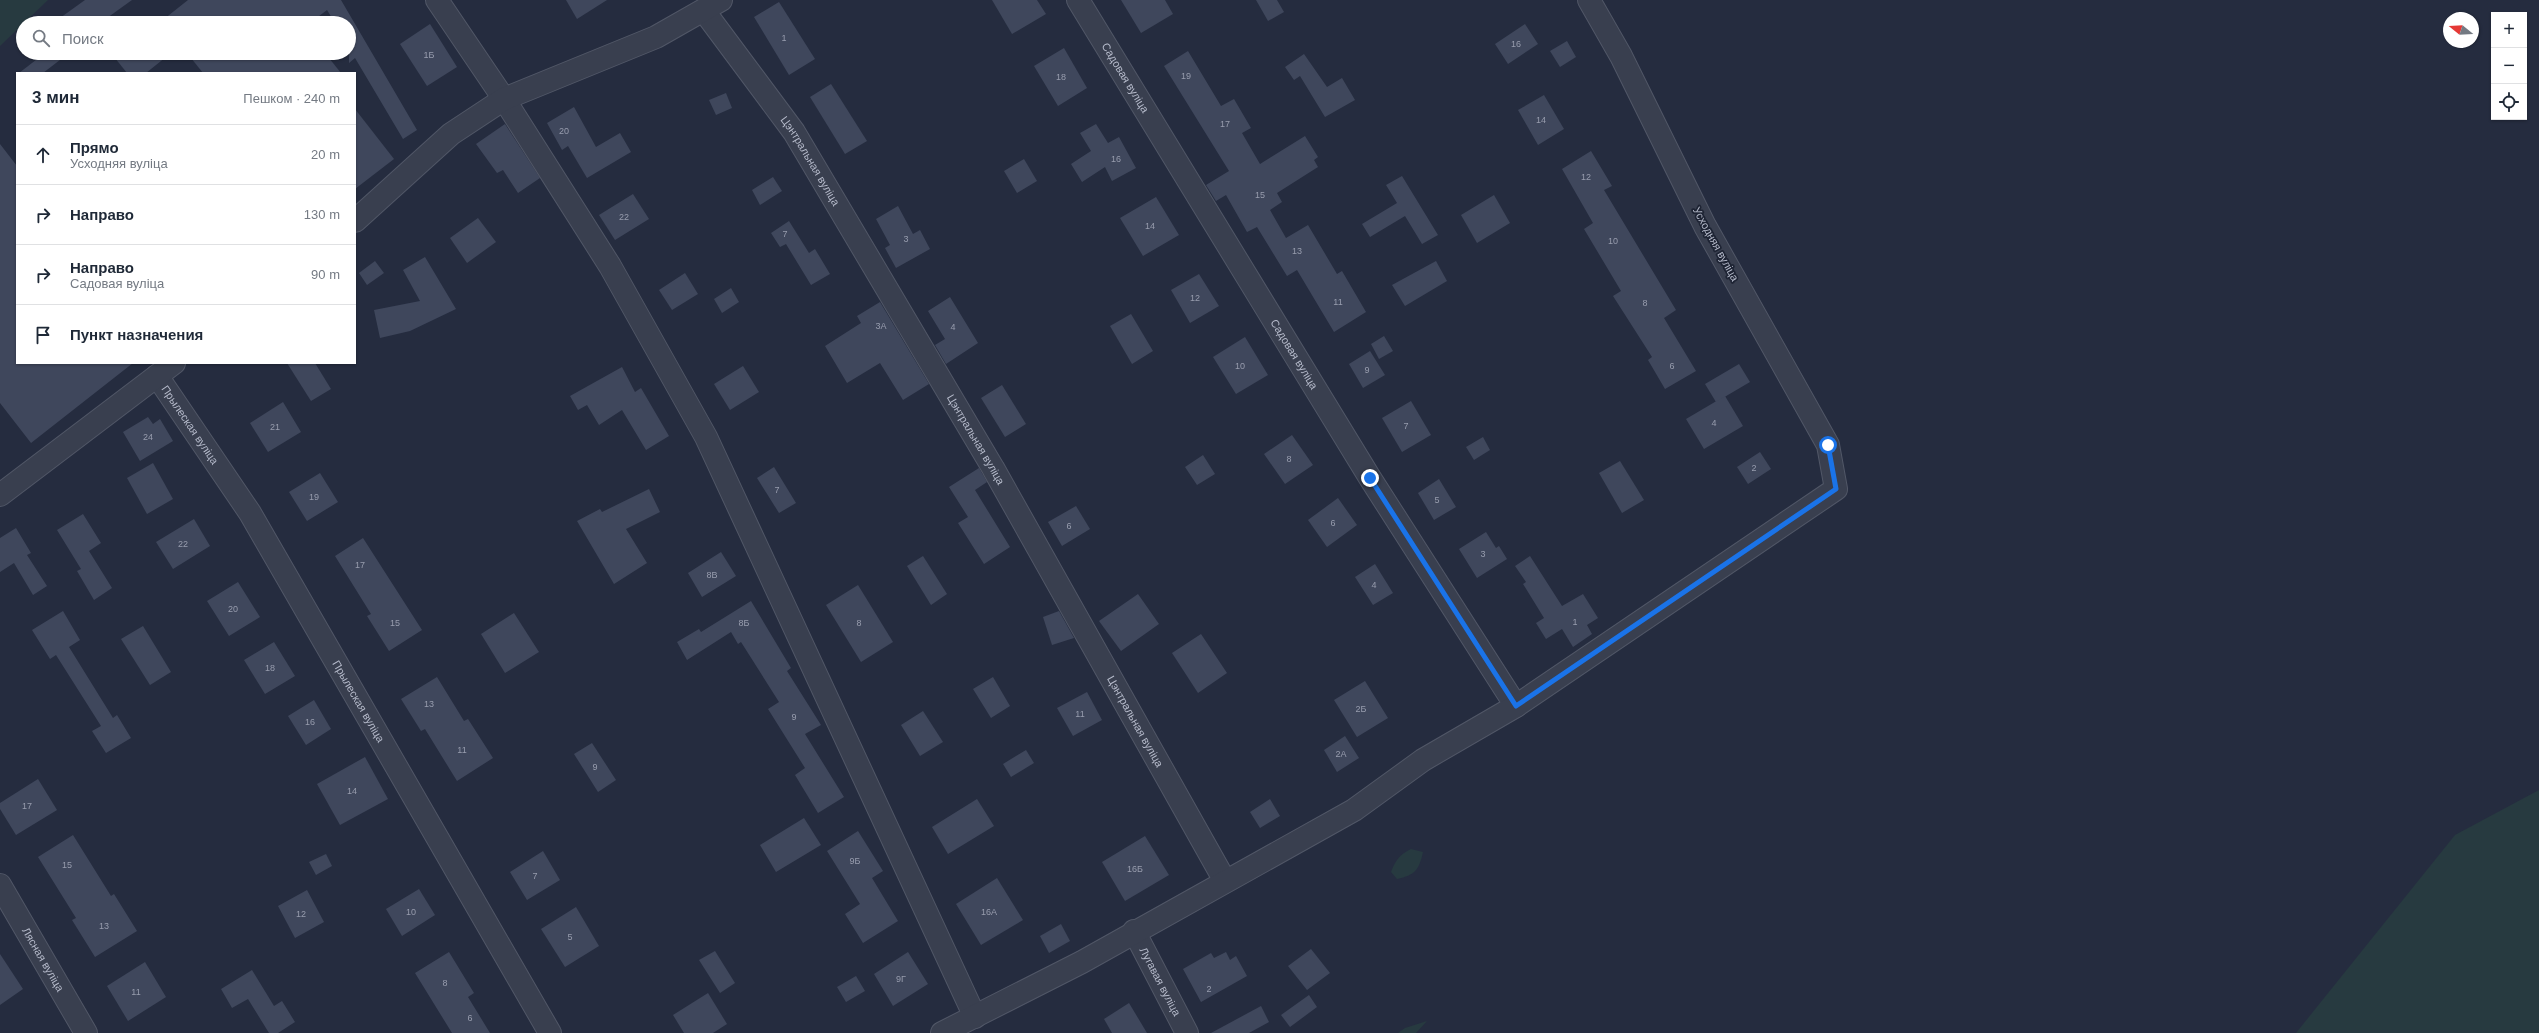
<!DOCTYPE html>
<html lang="ru">
<meta charset="utf-8">
<style>
body{margin:0;font-family:Helvetica,sans-serif;background:#f2f2f3;color:#1f2937}
.controls{position:absolute;right:12px;top:12px;display:grid;overflow:hidden;border-radius:0px;box-shadow:0 1px 3px #0004}
.controls button{width:36px;height:36px;display:grid;place-items:center;padding:0;border:0;border-bottom:1px solid #e0e1e3;background:#fff;color:#1f2937;font:20px sans-serif}
.compass{position:absolute;left:2443px;top:12px;width:36px;height:36px;border-radius:50%;background:#fff;box-shadow:0 1px 3px #0004;rotate:288deg}
.stop{position:absolute;width:12px;height:12px;margin:-9px;border:3px solid #1a73e8;border-radius:50%;background:#fff}
.stop.end{background:#1a73e8;border-color:#fff;box-shadow:0 1px 4px #0008}
.list{margin:0;padding:0;list-style:none}
h2{display:flex;justify-content:space-between;align-items:center;height:52px;margin:0;padding:0 16px;font-size:17px}
h2 small{font-size:13px;font-weight:400;color:#747a83}
.list li{display:grid;grid-template-columns:26px 1fr auto;gap:12px;align-items:center;box-sizing:border-box;height:60px;padding:0 16px;border-top:1px solid #e0e1e3}
.list b{display:block;font-size:15px;white-space:nowrap}
.list p{margin:0;font-size:13px;white-space:nowrap;color:#747a83}
.list em{font-size:13px;font-style:normal;color:#747a83}
.icon{flex:none;width:22px;height:22px;fill:none;stroke:currentColor;stroke-width:2;stroke-linecap:round;stroke-linejoin:round}
.map{position:relative;flex:none;width:2539px;height:1033px;overflow:hidden}
.search{position:absolute;background:#fff;box-shadow:0 1px 3px #0004;left:16px;top:16px;width:340px;height:44px;display:flex;align-items:center;gap:10px;box-sizing:border-box;padding:0 14px;border-radius:22px;color:#747a83;font-size:15px}
.panel{position:absolute;background:#fff;box-shadow:0 1px 3px #0004;left:16px;top:72px;width:340px;height:292px;border-radius:0px}
.map>svg:first-child{display:block}
</style>
<div class="map">
<svg width="2539" height="1033" viewBox="0 0 2539 1033">
<rect width="100%" height="100%" fill="#252c3f"/>
<g fill="#273a40">
<polygon points="0,0 48,0 0,46"/>
<polygon points="2539,790 2539,1033 2296,1033 2455,835"/>
<path d="M1411,849L1423,852C1419,870 1415,875 1397,879L1391,872C1395,861 1400,854 1411,849Z"/>
<polygon points="1427,1021 1416,1033 1398,1033 1405,1028"/>
</g>
<g fill="#3f475c">
<polygon points="85,0 132,0 100,23 53,23"/>
<polygon points="188,0 341,0 417,130 403,139 355,58 349,63 349,23 335,23 327,10 310,23 159,23"/>
<polygon points="566,0 607,0 577,19"/>
<polygon points="992,0 1037,0 1046,14 1012,34"/>
<polygon points="1121,0 1165,0 1173,14 1141,33"/>
<polygon points="1256,0 1277,0 1284,12 1268,21"/>
<polygon points="779,2 815,59 789,75 754,17"/>
<polygon points="430,24 457,67 427,86 400,44"/>
<polygon points="1525,24 1538,44 1508,64 1495,44"/>
<polygon points="1567,41 1576,57 1560,67 1550,51"/>
<polygon points="1064,48 1087,88 1058,106 1034,66"/>
<polygon points="1188,51 1221,106 1234,99 1251,128 1242,133 1260,164 1305,136 1318,157 1314,160 1318,167 1277,193 1282,202 1270,210 1286,238 1308,225 1337,274 1342,271 1366,312 1334,332 1297,270 1287,276 1257,227 1247,232 1226,195 1216,201 1206,185 1229,171 1164,66"/>
<polygon points="45,53 69,53 43,73 19,73"/>
<polygon points="111,53 171,53 146,73 127,73"/>
<polygon points="187,53 325,53 341,73 203,73"/>
<polygon points="1304,54 1327,87 1342,78 1355,100 1325,117 1300,76 1294,80 1285,67"/>
<polygon points="831,84 867,141 845,154 810,97"/>
<polygon points="726,93 732,108 716,115 709,100"/>
<polygon points="1544,95 1564,129 1538,145 1518,110"/>
<polygon points="574,107 596,147 620,133 631,152 587,178 568,146 562,150 547,123"/>
<polygon points="355,109 394,159 355,189"/>
<polygon points="505,124 540,178 518,193 503,170 497,173 476,144"/>
<polygon points="1096,124 1108,143 1119,137 1136,168 1112,181 1105,167 1082,182 1071,164 1091,151 1080,133"/>
<polygon points="0,144 17,166 17,363 133,363 31,443 0,403"/>
<polygon points="1591,151 1612,186 1604,190 1676,310 1664,318 1696,371 1665,389 1648,360 1652,357 1613,296 1621,291 1584,229 1593,223 1562,169"/>
<polygon points="1024,159 1037,181 1017,193 1004,171"/>
<polygon points="1402,176 1438,235 1422,244 1405,216 1370,237 1362,224 1397,203 1386,185"/>
<polygon points="773,177 782,191 760,205 752,190"/>
<polygon points="633,194 649,219 615,240 599,215"/>
<polygon points="1494,195 1510,223 1477,243 1461,215"/>
<polygon points="1156,197 1179,235 1143,256 1120,218"/>
<polygon points="898,206 913,234 920,230 930,249 896,268 885,248 890,245 876,219"/>
<polygon points="478,218 496,242 467,263 450,238"/>
<polygon points="789,221 809,253 815,249 830,274 811,285 786,244 780,247 771,233"/>
<polygon points="425,257 456,309 410,331 380,338 374,310 420,301 403,270"/>
<polygon points="375,261 384,273 367,285 359,273"/>
<polygon points="1436,261 1447,281 1405,306 1392,285"/>
<polygon points="685,273 698,294 672,310 659,290"/>
<polygon points="1199,274 1219,306 1190,323 1171,290"/>
<polygon points="731,288 739,302 722,313 714,299"/>
<polygon points="950,297 978,343 946,364 935,345 945,339 928,311"/>
<polygon points="880,302 929,384 903,400 880,363 847,383 825,346 861,323 857,316"/>
<polygon points="1131,314 1153,351 1132,364 1110,326"/>
<polygon points="1384,336 1393,351 1379,359 1371,344"/>
<polygon points="1245,337 1268,375 1236,394 1213,357"/>
<polygon points="1370,351 1385,375 1363,388 1349,364"/>
<polygon points="287,363 315,363 331,389 311,401"/>
<polygon points="1739,364 1750,382 1716,402 1705,384"/>
<polygon points="743,366 759,392 730,410 714,384"/>
<polygon points="622,367 635,392 641,388 669,436 646,450 622,410 599,425 587,405 578,410 570,396"/>
<polygon points="1002,385 1026,424 1005,437 981,398"/>
<polygon points="1725,396 1743,426 1704,449 1686,419"/>
<polygon points="1411,401 1431,435 1402,452 1382,418"/>
<polygon points="283,402 301,432 268,452 250,423"/>
<polygon points="148,417 153,424 160,419 173,441 140,461 123,432"/>
<polygon points="1292,435 1313,465 1285,484 1264,454"/>
<polygon points="1483,437 1490,450 1474,460 1466,447"/>
<polygon points="1760,452 1771,469 1748,484 1737,467"/>
<polygon points="1203,455 1215,474 1197,485 1185,467"/>
<polygon points="1620,461 1644,500 1622,513 1599,473"/>
<polygon points="153,463 173,499 147,514 127,478"/>
<polygon points="774,467 796,503 779,513 757,478"/>
<polygon points="979,468 987,482 975,490 1010,547 984,564 958,523 968,517 949,487"/>
<polygon points="320,473 338,502 307,521 289,492"/>
<polygon points="1439,479 1456,507 1434,520 1418,493"/>
<polygon points="649,489 660,512 626,529 647,563 614,584 577,521 600,509 602,512"/>
<polygon points="1338,498 1357,525 1327,547 1308,520"/>
<polygon points="1076,506 1090,529 1062,546 1048,522"/>
<polygon points="83,514 101,543 89,551 112,588 94,600 77,571 81,569 57,530"/>
<polygon points="194,519 210,546 173,569 156,542"/>
<polygon points="16,528 31,553 27,555 47,586 33,595 14,563 0,572 0,538"/>
<polygon points="1486,532 1496,548 1499,546 1507,559 1477,578 1459,549"/>
<polygon points="363,538 422,630 389,651 367,616 371,614 335,556"/>
<polygon points="721,552 736,576 702,597 688,573"/>
<polygon points="923,556 947,594 931,605 907,566"/>
<polygon points="1530,556 1562,606 1583,594 1598,618 1587,625 1592,634 1573,647 1562,629 1546,639 1536,623 1544,618 1523,584 1526,582 1515,566"/>
<polygon points="1375,564 1393,593 1373,605 1355,577"/>
<polygon points="238,582 260,617 229,636 207,601"/>
<polygon points="858,585 893,642 861,662 826,605"/>
<polygon points="1138,594 1159,624 1121,651 1099,621"/>
<polygon points="751,601 791,668 787,671 821,725 805,734 844,797 818,813 795,775 805,768 768,709 779,702 741,642 738,644 731,632 687,660 677,642 699,629 701,632"/>
<polygon points="63,611 80,640 69,647 113,718 117,715 131,738 106,753 92,731 101,726 56,655 50,659 32,630"/>
<polygon points="1059,611 1074,638 1052,645 1043,617"/>
<polygon points="514,613 539,652 505,673 481,634"/>
<polygon points="143,626 171,672 150,685 121,639"/>
<polygon points="1201,634 1227,673 1198,693 1172,653"/>
<polygon points="274,642 295,676 265,694 244,660"/>
<polygon points="437,677 464,721 468,719 493,758 457,781 425,729 421,731 401,699"/>
<polygon points="993,677 1010,706 991,718 973,689"/>
<polygon points="1365,681 1388,718 1357,737 1334,700"/>
<polygon points="1087,692 1102,720 1073,736 1057,708"/>
<polygon points="314,700 331,729 306,745 288,716"/>
<polygon points="923,711 943,742 920,756 901,725"/>
<polygon points="1345,736 1359,758 1337,772 1324,750"/>
<polygon points="592,743 616,780 598,792 574,754"/>
<polygon points="1026,750 1034,763 1011,777 1003,764"/>
<polygon points="365,757 388,799 340,825 317,784"/>
<polygon points="38,779 57,810 16,835 0,809 0,803"/>
<polygon points="977,799 994,826 948,854 932,827"/>
<polygon points="1270,799 1280,816 1260,828 1250,812"/>
<polygon points="804,818 821,845 776,872 760,845"/>
<polygon points="858,831 883,871 872,878 898,921 863,943 845,914 860,904 827,851"/>
<polygon points="73,835 111,896 114,894 137,931 95,957 72,920 76,918 38,857"/>
<polygon points="1145,836 1169,875 1125,901 1102,862"/>
<polygon points="543,851 560,880 527,900 510,872"/>
<polygon points="326,854 332,866 316,875 309,862"/>
<polygon points="997,878 1023,920 981,945 956,904"/>
<polygon points="419,889 435,915 402,936 386,909"/>
<polygon points="307,890 324,922 295,938 278,906"/>
<polygon points="576,907 599,946 565,967 541,929"/>
<polygon points="1061,924 1070,941 1049,953 1040,936"/>
<polygon points="1311,949 1330,973 1307,990 1288,966"/>
<polygon points="715,951 735,983 720,993 699,960"/>
<polygon points="449,952 474,993 468,997 490,1033 452,1033 415,973"/>
<polygon points="908,952 928,984 893,1006 874,974"/>
<polygon points="1226,952 1230,960 1236,956 1247,976 1201,1002 1183,969 1211,953 1214,958"/>
<polygon points="0,954 23,989 0,1005"/>
<polygon points="145,962 166,997 128,1021 107,986"/>
<polygon points="252,970 274,1006 282,1001 295,1022 278,1033 269,1033 248,999 232,1008 221,989"/>
<polygon points="856,976 865,991 846,1002 837,987"/>
<polygon points="708,993 727,1024 713,1033 684,1033 673,1015"/>
<polygon points="1309,995 1317,1007 1290,1027 1281,1015"/>
<polygon points="1129,1003 1147,1033 1112,1033 1104,1019"/>
<polygon points="1261,1006 1269,1022 1249,1033 1211,1033"/>
</g>
<g fill="none" stroke-linecap="round" stroke-linejoin="round">
<g stroke="#515767" stroke-width="24">
<g id="minor">
<polyline points="437,0 504,99 610,266 706,437 975,1017"/>
<path id="s1" d="M1078,0L1370,478L1516,706"/>
<path id="s2" d="M704,11L794,132L993,468L1225,881"/>
<polyline points="355,221 451,134 504,99 656,37 721,0"/>
<path id="s3" d="M157,376L250,513L550,1033"/>
<polyline points="0,495 174,363"/>
<path id="s4" d="M0,885L86,1033"/>
<path id="s5" d="M1134,931L1187,1033"/>
<polyline points="942,1033 1082,962 1354,810 1423,760 1516,706 1836,489 1828,445 1705,226 1621,56 1589,0"/>
</g>
</g>
<use href="#minor" stroke="#393f4f" stroke-width="22"/>
</g>
<g fill="none" stroke-linecap="round" stroke-linejoin="round">
<polyline stroke="#1a73e8" stroke-width="5" points="1370,478 1516,706 1836,489 1828,445"/>
</g>
<g text-anchor="middle" dominant-baseline="central" stroke-width="3.5" stroke-linejoin="round" paint-order="stroke">
<g font-size="9" fill="#989dae">
<text x="784" y="38">1</text>
<text x="1516" y="44">16</text>
<text x="429" y="55">1Б</text>
<text x="1186" y="76">19</text>
<text x="1061" y="77">18</text>
<text x="1541" y="120">14</text>
<text x="1225" y="124">17</text>
<text x="564" y="131">20</text>
<text x="1116" y="159">16</text>
<text x="1586" y="177">12</text>
<text x="1260" y="195">15</text>
<text x="624" y="217">22</text>
<text x="1150" y="226">14</text>
<text x="785" y="234">7</text>
<text x="906" y="239">3</text>
<text x="1613" y="241">10</text>
<text x="1297" y="251">13</text>
<text x="1195" y="298">12</text>
<text x="1338" y="302">11</text>
<text x="1645" y="303">8</text>
<text x="881" y="326">3А</text>
<text x="953" y="327">4</text>
<text x="1240" y="366">10</text>
<text x="1672" y="366">6</text>
<text x="1367" y="370">9</text>
<text x="1714" y="423">4</text>
<text x="1406" y="426">7</text>
<text x="275" y="427">21</text>
<text x="148" y="437">24</text>
<text x="1289" y="459">8</text>
<text x="1754" y="468">2</text>
<text x="777" y="490">7</text>
<text x="314" y="497">19</text>
<text x="1437" y="500">5</text>
<text x="1333" y="523">6</text>
<text x="1069" y="526">6</text>
<text x="183" y="544">22</text>
<text x="1483" y="554">3</text>
<text x="360" y="565">17</text>
<text x="712" y="575">8В</text>
<text x="1374" y="585">4</text>
<text x="233" y="609">20</text>
<text x="1575" y="622">1</text>
<text x="395" y="623">15</text>
<text x="744" y="623">8Б</text>
<text x="859" y="623">8</text>
<text x="270" y="668">18</text>
<text x="429" y="704">13</text>
<text x="1361" y="709">2Б</text>
<text x="1080" y="714">11</text>
<text x="794" y="717">9</text>
<text x="310" y="722">16</text>
<text x="462" y="750">11</text>
<text x="1341" y="754">2А</text>
<text x="595" y="767">9</text>
<text x="352" y="791">14</text>
<text x="27" y="806">17</text>
<text x="855" y="861">9Б</text>
<text x="67" y="865">15</text>
<text x="1135" y="869">16Б</text>
<text x="535" y="876">7</text>
<text x="411" y="912">10</text>
<text x="989" y="912">16А</text>
<text x="301" y="914">12</text>
<text x="104" y="926">13</text>
<text x="570" y="937">5</text>
<text x="901" y="979">9Г</text>
<text x="445" y="983">8</text>
<text x="1209" y="989">2</text>
<text x="136" y="992">11</text>
<text x="470" y="1018">6</text>
</g>
<g font-size="11" fill="#b5baca" stroke="#1e2434">
<text stroke="none"><textPath href="#s1" startOffset="91">Садовая вуліца</textPath></text>
<text stroke="none"><textPath href="#s2" startOffset="184">Цэнтральная вуліца</textPath></text>
<text transform="translate(1716 244) rotate(61)">Усходняя вуліца</text>
<text stroke="none"><textPath href="#s1" startOffset="415">Садовая вуліца</textPath></text>
<text stroke="none"><textPath href="#s3" startOffset="59">Прылеская вуліца</textPath></text>
<text stroke="none"><textPath href="#s2" startOffset="508">Цэнтральная вуліца</textPath></text>
<text stroke="none"><textPath href="#s3" startOffset="383">Прылеская вуліца</textPath></text>
<text stroke="none"><textPath href="#s2" startOffset="832">Цэнтральная вуліца</textPath></text>
<text stroke="none"><textPath href="#s4" startOffset="86">Лясная вуліца</textPath></text>
<text stroke="none"><textPath href="#s5" startOffset="57">Лугавая вуліца</textPath></text>
</g>
</g>
</svg>
<div class="controls">
<button>+</button>
<button>−</button>
<button><svg class="icon" aria-label="locate" viewBox="0 0 24 24"><circle cx="12" cy="12" r="6"/><path d="M12 2v4M12 18v4M2 12h4M18 12h4"/></svg></button>
</div>
<svg class="compass" viewBox="-18 -18 36 36"><path d="M0-13l5 13h-10z" fill="#e53935"/><path d="M0 13l5-13h-10z" fill="#747a83"/></svg>
<div class="stop" style="left:1828px;top:445px"></div>
<div class="stop end" style="left:1370px;top:478px"></div>
<div class="search"><svg class="icon" aria-label="search" viewBox="0 0 24 24"><circle cx="10" cy="10" r="6"/><path d="M15 15l6 6"/></svg>Поиск</div>
<section class="panel">
<h2>3 мин<small>Пешком · 240 m</small></h2>
<ul class="list">
<li><svg class="icon" aria-label="ahead" viewBox="0 0 24 24"><path d="M12 20V5M6 11l6-6 6 6"/></svg><div><b>Прямо</b><p>Усходняя вуліца</p></div><em>20 m</em></li>
<li><svg class="icon" aria-label="right" viewBox="0 0 24 24"><path d="M7 20v-9h11M14 6l5 5-5 5"/></svg><div><b>Направо</b></div><em>130 m</em></li>
<li><svg class="icon" aria-label="right" viewBox="0 0 24 24"><path d="M7 20v-9h11M14 6l5 5-5 5"/></svg><div><b>Направо</b><p>Садовая вуліца</p></div><em>90 m</em></li>
<li><svg class="icon" aria-label="arrive" viewBox="0 0 24 24"><path d="M6 21V4h12l-3 4 3 4H6"/></svg><div><b>Пункт назначения</b></div></li>
</ul>
</section>
</div>
